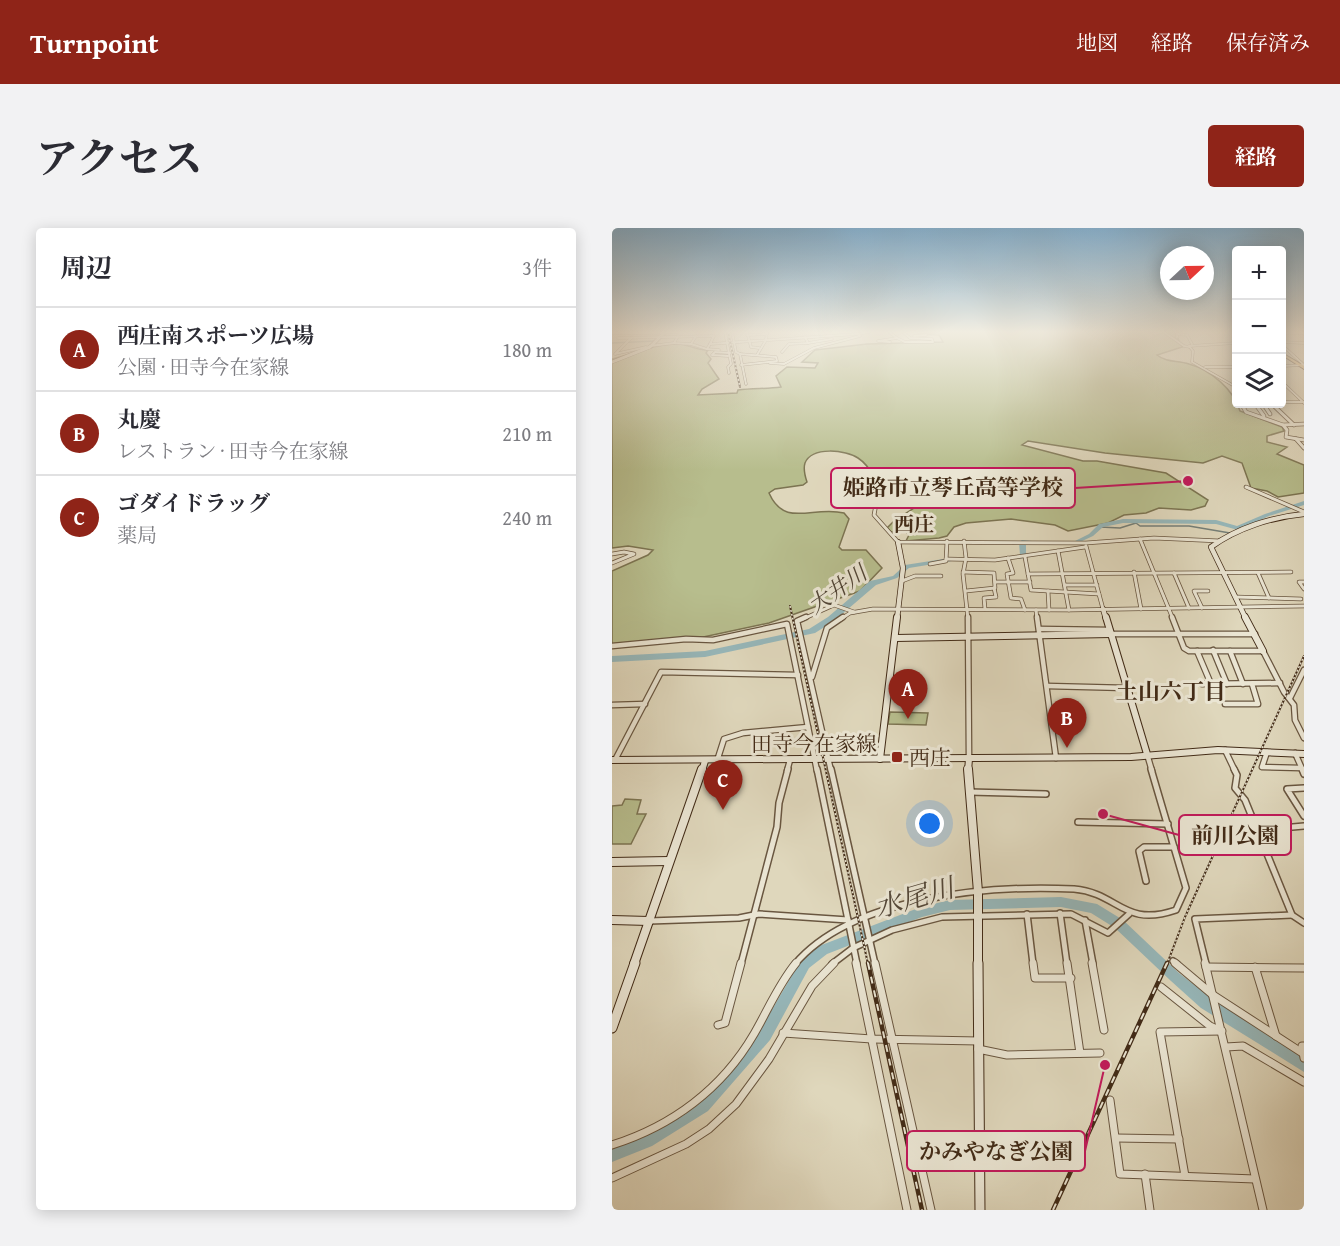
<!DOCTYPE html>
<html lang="ja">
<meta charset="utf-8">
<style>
body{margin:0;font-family:"Gentium Book Plus","Noto Serif JP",serif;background:#f2f2f3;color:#2b2b33}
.controls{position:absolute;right:18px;top:18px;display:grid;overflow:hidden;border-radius:6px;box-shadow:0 3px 15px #0003}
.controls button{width:54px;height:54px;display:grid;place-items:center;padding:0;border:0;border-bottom:2px solid #e1e1e2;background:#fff;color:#2b2b33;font:30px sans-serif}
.compass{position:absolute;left:548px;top:18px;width:54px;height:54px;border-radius:50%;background:#fff;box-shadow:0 3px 15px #0003;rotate:68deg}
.you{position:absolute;left:318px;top:596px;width:21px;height:21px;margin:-15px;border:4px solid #fff;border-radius:50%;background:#1a73e8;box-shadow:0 0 0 9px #1a73e833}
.badge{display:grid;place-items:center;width:39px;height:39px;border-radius:50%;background:#8f2418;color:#fff;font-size:20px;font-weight:700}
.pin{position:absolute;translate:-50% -50px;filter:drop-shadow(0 2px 3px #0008)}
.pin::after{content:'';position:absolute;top:32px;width:21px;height:18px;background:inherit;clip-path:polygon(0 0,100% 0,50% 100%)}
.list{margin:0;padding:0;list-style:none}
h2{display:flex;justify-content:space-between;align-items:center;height:78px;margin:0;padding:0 24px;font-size:26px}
h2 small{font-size:20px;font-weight:400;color:#7c7c81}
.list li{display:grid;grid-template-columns:39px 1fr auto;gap:18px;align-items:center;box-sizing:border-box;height:84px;padding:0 24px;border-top:2px solid #e1e1e2}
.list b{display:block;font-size:22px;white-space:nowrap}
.list p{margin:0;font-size:20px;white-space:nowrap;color:#7c7c81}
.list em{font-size:20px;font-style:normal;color:#7c7c81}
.icon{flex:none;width:33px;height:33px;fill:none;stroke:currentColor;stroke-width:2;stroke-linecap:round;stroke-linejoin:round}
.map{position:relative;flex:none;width:692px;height:982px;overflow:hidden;border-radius:6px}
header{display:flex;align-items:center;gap:36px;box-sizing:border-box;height:84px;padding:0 30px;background:#8f2418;color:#fff}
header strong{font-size:28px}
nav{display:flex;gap:33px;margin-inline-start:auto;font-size:21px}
.intro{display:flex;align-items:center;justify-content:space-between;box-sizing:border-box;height:144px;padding:0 36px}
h1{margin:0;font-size:42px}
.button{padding:15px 27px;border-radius:6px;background:#8f2418;color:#fff;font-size:21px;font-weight:700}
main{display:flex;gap:36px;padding:0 36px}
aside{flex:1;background:#fff;border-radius:6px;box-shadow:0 3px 15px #0003}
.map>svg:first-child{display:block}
</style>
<header>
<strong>Turnpoint</strong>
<nav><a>地図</a><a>経路</a><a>保存済み</a></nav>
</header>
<div class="intro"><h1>アクセス</h1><a class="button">経路</a></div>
<main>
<aside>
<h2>周辺<small>3件</small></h2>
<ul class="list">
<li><span class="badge">A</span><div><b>西庄南スポーツ広場</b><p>公園 · 田寺今在家線</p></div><em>180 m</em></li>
<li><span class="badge">B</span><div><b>丸慶</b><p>レストラン · 田寺今在家線</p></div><em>210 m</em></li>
<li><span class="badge">C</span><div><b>ゴダイドラッグ</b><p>薬局</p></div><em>240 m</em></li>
</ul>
</aside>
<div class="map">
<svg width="692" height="982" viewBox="0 0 692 982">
<rect width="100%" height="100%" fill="#dfd7bc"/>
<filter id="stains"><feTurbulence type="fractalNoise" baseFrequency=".00333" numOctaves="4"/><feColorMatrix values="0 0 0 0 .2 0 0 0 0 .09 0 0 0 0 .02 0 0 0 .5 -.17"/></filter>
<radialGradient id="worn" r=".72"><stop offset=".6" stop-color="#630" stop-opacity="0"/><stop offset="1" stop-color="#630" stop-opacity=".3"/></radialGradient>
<g fill="#b7bd8d" stroke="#7c7452" stroke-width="1.5">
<path d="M342,104H563L570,119L545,127C555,135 565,132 577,136C599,142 622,162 628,183L670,199L672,203L655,208V214L675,219L665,226L692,237V265L666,269L655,263L639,260L630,235L610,228L591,235L493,225L416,213L410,217L471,233H485L554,245L596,272L593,278L579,282L547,280L534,285L512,287L496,295L456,303L443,297L399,291L354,295L342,299L335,308L327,310L294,313L297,307L294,304H279L275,300L282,293L302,280L303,274L282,271L273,275L267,274C272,261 257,237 246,230C234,222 200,218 193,235C191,241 193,248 195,254L191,257L163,261L157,265C173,301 201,277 232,285L237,291L227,319L230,322H254L270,340L248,363L157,395L82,411L0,419V343L36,327L41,322L16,318L0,320V131C21,126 43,116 65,116C76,116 86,123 96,122L94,125L99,131L96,135L107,151L90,161L86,167L125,165L126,162C141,160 154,161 169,159L164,148L175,139L203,140L206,135L190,134L203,122L255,116L331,114L327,107L305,106Z"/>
<polygon points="278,484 316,485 314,497 276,496"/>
<polygon points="13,571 29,572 25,586 34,586 19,616 0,616 0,578 10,577"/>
</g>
<polygon fill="#96b7ba" stroke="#747f79" stroke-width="1.5" points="252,263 260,272 224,279 219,273 222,269"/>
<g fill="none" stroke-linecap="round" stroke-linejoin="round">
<g stroke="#747f79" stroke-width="1.5">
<polyline points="0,115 43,113"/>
<polyline points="488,299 508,300 524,295 528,298 577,298 618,305"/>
</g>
<g fill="#96b7ba" fill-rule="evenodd">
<polygon points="692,273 692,277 657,288 626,302 604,296 511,295 491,299 481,308 468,314 463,313 477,306 487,296 511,291 604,292 625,298 653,286"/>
<polygon points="410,312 420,313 423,315 420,317 414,316 414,330 401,331 401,329 408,327 407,314"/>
<polygon points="344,329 347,331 346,332 297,340 285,350 264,357 222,393 203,405 93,429 0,434 0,428 93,423 197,401 216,389 258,353 281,348 293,337"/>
<polygon points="449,669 485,676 511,692 567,745 599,770 692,829 692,844 589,780 559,753 503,700 479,685 449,679 338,682 310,689 215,726 197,740 158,812 96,883 40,918 0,934 0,920 30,908 86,873 148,802 189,732 207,718 309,679 338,672"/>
</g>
<g stroke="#695640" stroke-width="3">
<g id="street-far4">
<polyline points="113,104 119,136 116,139 117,145"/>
<polyline points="120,104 124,124 128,126 134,156"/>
<polyline points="135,104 139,119 147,120"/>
<polyline points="277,104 285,110 266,113 278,114"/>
<polyline points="552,104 572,118 578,119"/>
<polyline points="670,105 692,105"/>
<polyline points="246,106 257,104"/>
<polyline points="543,106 548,104"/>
<polyline points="135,107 155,106"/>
<polyline points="66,108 62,115 79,116"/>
<polyline points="84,108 79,116 95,121"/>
<polyline points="302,108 314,107"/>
<polyline points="565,109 565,106 575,107 580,116"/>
<polyline points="6,110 102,108 98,116 245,106"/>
<polyline points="19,110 3,126 34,119"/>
<polyline points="285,110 293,114 321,114 320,111 298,110 291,104"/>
<polyline points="670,114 692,115"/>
<polyline points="196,115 220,111"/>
<polyline points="624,115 577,118 581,123 580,134 624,159"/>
<polyline points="98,116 95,121 107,122"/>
<polyline points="670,117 692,137 670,138"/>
<polyline points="38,118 62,115"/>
<polyline points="170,124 177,116 196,115 193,109"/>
<polyline points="128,126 164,129 165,133 129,137"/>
<polyline points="145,127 154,112 155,104"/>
<polyline points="116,128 100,127 103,124 118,125"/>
<polyline points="158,135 172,136 202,120 248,108 246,106"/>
<polyline points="593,139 624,139"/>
<polyline points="670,154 692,175"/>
<polyline points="670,174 691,174"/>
<polyline points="630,176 631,178"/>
<polyline points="644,176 645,178"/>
<polyline points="652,176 653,178"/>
<polyline points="660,176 662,178"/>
</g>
</g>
<g stroke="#695640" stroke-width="4.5">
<g id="street-far3">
<polyline points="630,177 634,184 671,197 675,202 674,209 692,212"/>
<polyline points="644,177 652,188"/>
<polyline points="652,177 658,186"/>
<polyline points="661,177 682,197"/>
<polyline points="671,197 692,196"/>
<polyline points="684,211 692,220"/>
<polyline points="634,259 692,284"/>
<polyline points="265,271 262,287 286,314 474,315 542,310 608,313"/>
<polyline points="528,311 561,391"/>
<polyline points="352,313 354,330 351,346 356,391"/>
<polyline points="474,318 491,381"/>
<polyline points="446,323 457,382"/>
<polyline points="0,326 12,324 22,326 0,335"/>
<polyline points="413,329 419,362 487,366"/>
<polyline points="396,330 401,345 395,346 399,370 409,371 413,382"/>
<polyline points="334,331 383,332 473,319"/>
<polyline points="318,336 334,333 335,313"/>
<polyline points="351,344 382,345 383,360 354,363"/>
<polyline points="522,344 529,381"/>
<polyline points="562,345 577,380"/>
<polyline points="646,345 657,370"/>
<polyline points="416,346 679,344"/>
<polyline points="290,353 303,348 329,348"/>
<polyline points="383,354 418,354"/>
<polyline points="692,354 687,354 692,361"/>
<polyline points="453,357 485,357"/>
<polyline points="436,363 437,382"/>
<polyline points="624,369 689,371"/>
<polyline points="590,380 582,363 596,363"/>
<polyline points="373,381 372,370 384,369 382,360"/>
<polyline points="424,382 425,391"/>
<polyline points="191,391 222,377 242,384"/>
<polyline points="229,391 238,385 261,381 457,382 692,378"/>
</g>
</g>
<g stroke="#695640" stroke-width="7">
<g id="street-far2">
<polyline points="194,389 185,393 219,543"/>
<polyline points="356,389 357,531"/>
<polyline points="425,389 444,530"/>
<polyline points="560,389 572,420 577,423 618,423 631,456"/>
<polyline points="428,401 498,402"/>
<polyline points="499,406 643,406"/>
<polyline points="0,418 74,411 101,412 175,396 205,543"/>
<polyline points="601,422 615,456"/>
<polyline points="585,423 599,456"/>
<polyline points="618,423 651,423 672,464 682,477 683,492 692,510"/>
<polyline points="200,449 215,400 231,389"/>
<polyline points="590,456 668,455"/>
<polyline points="435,458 515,460"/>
<polyline points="678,470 692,442"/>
<polyline points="613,476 646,476 640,456"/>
<polyline points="0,477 33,476"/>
<polyline points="613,522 623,543"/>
<polyline points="655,524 650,539 689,540"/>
<polyline points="683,525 691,543"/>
<polyline points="535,526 540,543"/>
<polyline points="3,532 49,444 186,447"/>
<polyline points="105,533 112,511 131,505 196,499"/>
<polyline points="175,543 178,532"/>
</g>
</g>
<g stroke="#695640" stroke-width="8">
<g id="street-far1">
<polyline points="205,541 245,736"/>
<polyline points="219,541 263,736"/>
<polyline points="622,541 625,547 623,560 633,572 680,687 692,695"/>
<polyline points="690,541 692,546"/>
<polyline points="692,560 675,561 692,588"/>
<polyline points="357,564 434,566"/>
<polyline points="466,594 556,596"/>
<polyline points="647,602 692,598"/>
<polyline points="534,653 527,623 532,619 562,619"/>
<polyline points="448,685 455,736"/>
<polyline points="415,686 421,736"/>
<polyline points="473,692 481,736"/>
<polyline points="37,693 127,690 147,686 236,692"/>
<polyline points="561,733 565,736"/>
<polyline points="129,736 165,599 167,575 176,541"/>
<path d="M183,736C241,668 378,657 462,661C507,665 511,700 564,682L574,660L539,541"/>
<polyline points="220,736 241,720 280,702 330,689 459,686 496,705 517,686"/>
<polyline points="594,736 583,691 680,687"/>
</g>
</g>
<g stroke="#695640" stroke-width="9">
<g id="street">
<polyline points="244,735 295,982"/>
<polyline points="263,735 319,982"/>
<polyline points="421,735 423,750 459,750"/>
<polyline points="455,735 468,825"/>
<polyline points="480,735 492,802"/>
<polyline points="563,735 601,767 692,826"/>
<polyline points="593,735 651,982"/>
<polyline points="594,739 692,740"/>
<polyline points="643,739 664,808"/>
<polyline points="549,759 598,798 607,802"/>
<polyline points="106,797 113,795 129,735"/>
<polyline points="171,805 260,811 367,813"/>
<polyline points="692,818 690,818 692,830"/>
<polyline points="614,819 631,818 692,854"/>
<polyline points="366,821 395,827 488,825"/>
<polyline points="498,872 508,946 643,951"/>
<polyline points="504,910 567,911"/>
<path d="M0,917C60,898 110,861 142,806C156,782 166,757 184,735"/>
<polyline points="533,946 538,982"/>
<polyline points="573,948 548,804 610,803"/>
<polyline points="0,950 74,916 97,901 124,876 157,831 200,758 222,735"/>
</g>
</g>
<g stroke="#422b17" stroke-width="4">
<g id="secondary-far4">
<polyline points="0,105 64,104"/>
<polyline points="0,134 38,119 52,105"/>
</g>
</g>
<g stroke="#422b17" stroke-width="6">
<g id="secondary-far3">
<polyline points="491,381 494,391"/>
<polyline points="285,391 291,340 286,314"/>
<path d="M634,391L599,319C625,300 660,289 692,286"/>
</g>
</g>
<g stroke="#422b17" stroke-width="8">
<g id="secondary-far2">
<polyline points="494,389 535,526"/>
<polyline points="633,389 651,423"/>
<polyline points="284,410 499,406"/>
<polyline points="268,531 285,389"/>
<polyline points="0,532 519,529 606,522 692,526"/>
<polyline points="90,543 93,533"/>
<polyline points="356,543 357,531"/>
</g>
</g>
<g stroke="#422b17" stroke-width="10">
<g id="secondary-far1">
<polyline points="356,541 366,664 366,736"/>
<polyline points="0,634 57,633"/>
<polyline points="0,692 37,693"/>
<polyline points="22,736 90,541"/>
</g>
</g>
<g stroke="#422b17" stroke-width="11">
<g id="secondary">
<polyline points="366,735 368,982"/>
<polyline points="0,800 23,735"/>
</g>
</g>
<g stroke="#422b17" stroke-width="2">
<polygon id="highway" points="670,125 692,138 692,141 670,127"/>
</g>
<use href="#street-far4" stroke="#eae5d3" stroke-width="2"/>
<use href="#street-far3" stroke="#eae5d3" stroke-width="3"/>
<use href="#street-far2" stroke="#eae5d3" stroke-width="4.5"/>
<use href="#street-far1" stroke="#eae5d3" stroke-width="5"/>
<use href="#street" stroke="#eae5d3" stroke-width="7"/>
<use href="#secondary-far4" stroke="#eae5d3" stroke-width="3"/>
<use href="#secondary-far3" stroke="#eae5d3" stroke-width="4.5"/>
<use href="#secondary-far2" stroke="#eae5d3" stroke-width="6"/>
<use href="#secondary-far1" stroke="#eae5d3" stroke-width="8"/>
<use href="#secondary" stroke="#eae5d3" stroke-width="9"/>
<use href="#highway" fill="#e0bc7e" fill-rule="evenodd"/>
<g stroke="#422b17" stroke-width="2">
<g id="rail-far1">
<polyline points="116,104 128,159"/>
<polyline points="178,378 256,736"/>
<polyline points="555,736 573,689 692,428"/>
</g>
</g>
<g stroke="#422b17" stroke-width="4.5">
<g id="rail">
<polyline points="256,735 310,982"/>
<polyline points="441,982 555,735"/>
</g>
</g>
<use href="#rail-far1" stroke="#eae5d3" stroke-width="1.5" stroke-dasharray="2" stroke-linecap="butt"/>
<use href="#rail" stroke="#eae5d3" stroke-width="2" stroke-dasharray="7" stroke-linecap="butt"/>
</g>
<linearGradient id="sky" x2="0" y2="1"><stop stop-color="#87b5d6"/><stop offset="0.43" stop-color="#f1ede1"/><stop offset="1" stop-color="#f1ede1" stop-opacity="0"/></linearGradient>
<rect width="692" height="242" fill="url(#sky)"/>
<rect fill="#8f2418" stroke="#eae5d3" stroke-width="2" x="279" y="523" width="12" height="12" rx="3"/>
<g text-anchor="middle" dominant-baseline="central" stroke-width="6" stroke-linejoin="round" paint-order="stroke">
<g font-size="20" font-weight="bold" fill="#422b17" stroke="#eae5d3">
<text x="302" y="295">西庄</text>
</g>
<g font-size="21" fill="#422b17" stroke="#eae5d3">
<text x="202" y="515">田寺今在家線</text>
</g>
<g font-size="21" fill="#422b17" stroke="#eae5d3" text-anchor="start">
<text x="297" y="529">西庄</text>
</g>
<g font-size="22" font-style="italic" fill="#534738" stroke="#eae5d3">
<text transform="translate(225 361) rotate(-35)">大井川</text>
</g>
<g font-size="22" font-weight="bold" fill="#422b17" stroke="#eae5d3">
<text x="559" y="463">土山六丁目</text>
</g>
<g font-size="27" font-style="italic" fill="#534738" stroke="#eae5d3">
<text transform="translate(302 669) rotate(-16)">水尾川</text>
</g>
</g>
<path fill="none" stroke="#c2185b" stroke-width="2" d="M576 253L463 260M491 586L567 607M493 837L473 923"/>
<g fill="#c2185b" stroke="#eae5d3" stroke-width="2">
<circle cx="576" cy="253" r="6"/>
<circle cx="491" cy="586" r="6"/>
<circle cx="493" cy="837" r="6"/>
</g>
<g fill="#eae5d3" stroke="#c2185b" stroke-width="2">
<rect x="219" y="240" width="244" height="40" rx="6"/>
<rect x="567" y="587" width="112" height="40" rx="6"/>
<rect x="295" y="903" width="178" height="40" rx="6"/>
</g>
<g font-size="22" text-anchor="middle" font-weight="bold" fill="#422b17">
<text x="341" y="267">姫路市立琴丘高等学校</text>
<text x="623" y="615">前川公園</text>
<text x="384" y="931">かみやなぎ公園</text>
</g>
<rect width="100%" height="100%" filter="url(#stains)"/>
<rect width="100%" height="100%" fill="url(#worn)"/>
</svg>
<div class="controls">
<button>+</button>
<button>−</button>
<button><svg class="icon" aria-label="layers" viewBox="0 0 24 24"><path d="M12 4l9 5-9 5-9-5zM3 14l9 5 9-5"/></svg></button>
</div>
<svg class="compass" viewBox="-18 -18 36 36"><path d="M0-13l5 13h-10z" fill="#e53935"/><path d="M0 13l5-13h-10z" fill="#7c7c81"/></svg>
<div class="you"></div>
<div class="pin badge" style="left:296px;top:491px">A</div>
<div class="pin badge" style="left:455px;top:520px">B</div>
<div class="pin badge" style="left:111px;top:582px">C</div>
</div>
</main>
